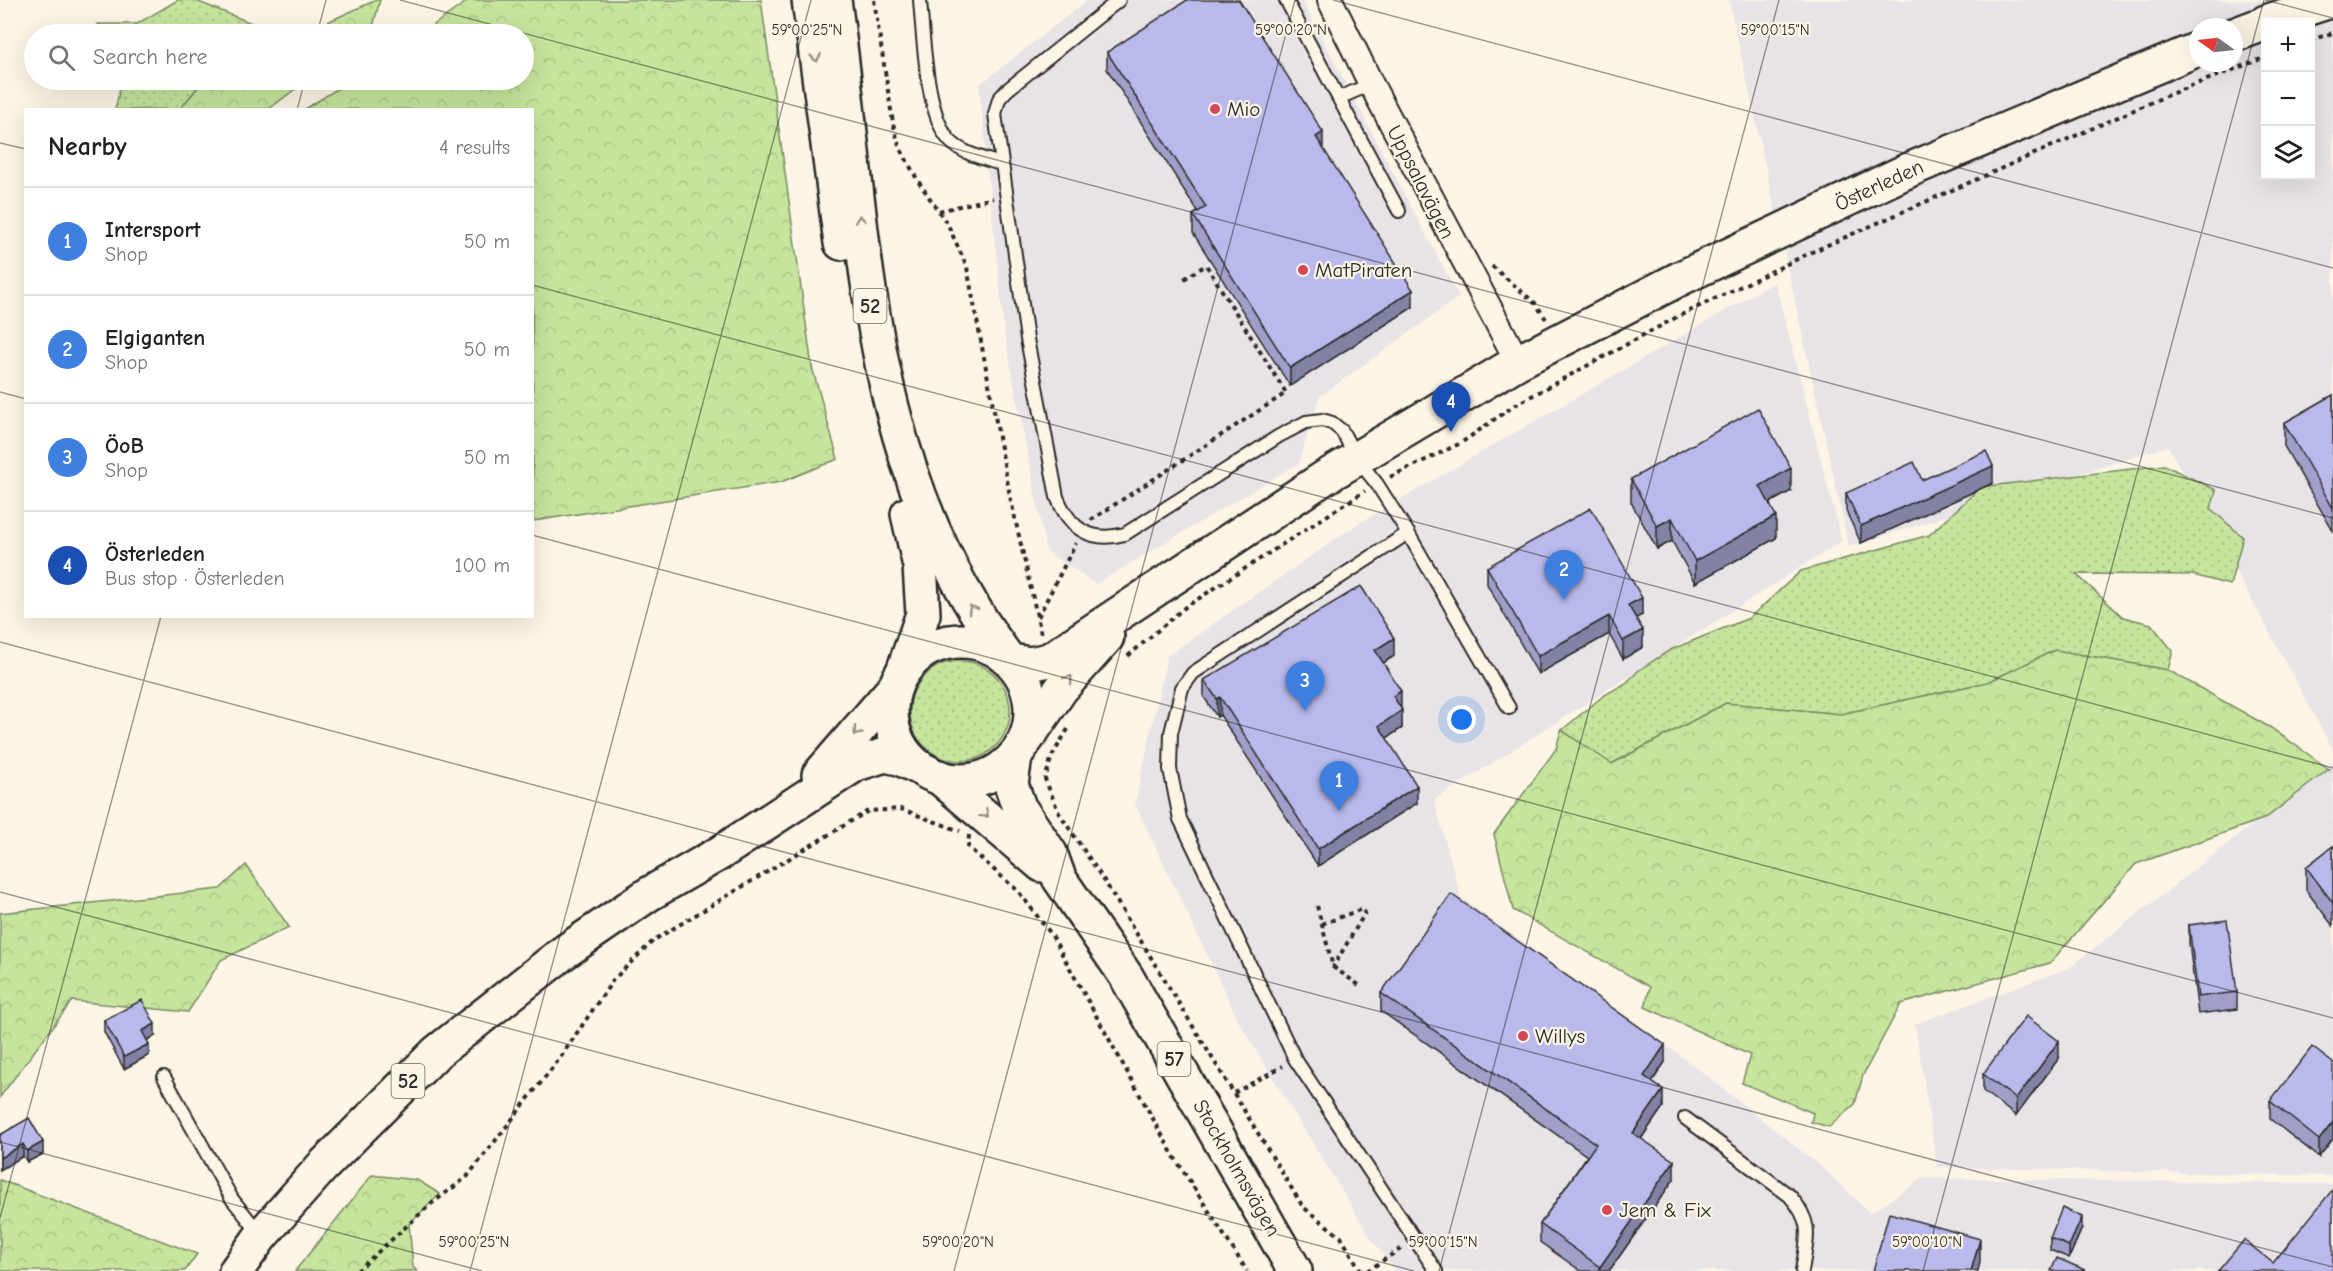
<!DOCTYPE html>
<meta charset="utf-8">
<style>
body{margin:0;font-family:"Comic Neue",sans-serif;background:#f6f6f6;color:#202124}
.controls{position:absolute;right:18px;top:18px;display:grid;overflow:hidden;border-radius:0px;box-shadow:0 6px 24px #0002}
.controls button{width:54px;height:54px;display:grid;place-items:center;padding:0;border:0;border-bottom:2px solid #e0e0e0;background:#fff;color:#202124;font:30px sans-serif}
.compass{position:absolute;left:2189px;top:18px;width:54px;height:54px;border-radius:50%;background:#fff;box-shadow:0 6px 24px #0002;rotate:285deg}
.you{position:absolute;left:1462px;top:720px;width:21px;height:21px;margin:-15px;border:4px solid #fff;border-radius:50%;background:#1a73e8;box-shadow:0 0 0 9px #1a73e833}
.badge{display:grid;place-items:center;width:39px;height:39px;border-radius:50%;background:#d1495b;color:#fff;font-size:20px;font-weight:700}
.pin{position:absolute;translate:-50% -50px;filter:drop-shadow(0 2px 3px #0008)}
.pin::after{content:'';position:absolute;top:32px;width:21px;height:18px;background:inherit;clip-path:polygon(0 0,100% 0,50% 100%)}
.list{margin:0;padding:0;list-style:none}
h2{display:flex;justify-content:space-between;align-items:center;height:78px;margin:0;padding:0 24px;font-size:26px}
h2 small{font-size:20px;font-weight:400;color:#757577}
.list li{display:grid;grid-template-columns:39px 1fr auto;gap:18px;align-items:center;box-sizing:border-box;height:108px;padding:0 24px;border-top:2px solid #e0e0e0}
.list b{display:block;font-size:22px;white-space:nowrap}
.list p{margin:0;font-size:20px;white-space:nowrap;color:#757577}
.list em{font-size:20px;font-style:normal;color:#757577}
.icon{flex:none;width:33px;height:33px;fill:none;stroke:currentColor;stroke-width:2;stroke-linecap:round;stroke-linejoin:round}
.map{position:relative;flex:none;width:2333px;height:1271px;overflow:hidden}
.search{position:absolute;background:#fff;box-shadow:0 6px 24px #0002;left:24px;top:24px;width:510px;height:66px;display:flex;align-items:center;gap:15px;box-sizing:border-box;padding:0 21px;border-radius:33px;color:#757577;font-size:22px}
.panel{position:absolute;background:#fff;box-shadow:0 6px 24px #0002;left:24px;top:108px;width:510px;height:510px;border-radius:0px}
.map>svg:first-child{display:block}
</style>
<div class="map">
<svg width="2333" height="1271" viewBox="0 0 2333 1271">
<defs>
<pattern id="grass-dots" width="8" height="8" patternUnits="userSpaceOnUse" patternTransform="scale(1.5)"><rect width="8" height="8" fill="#c6e49c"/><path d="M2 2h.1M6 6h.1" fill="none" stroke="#aac487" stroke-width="1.8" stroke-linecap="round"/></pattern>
<pattern id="forest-crowns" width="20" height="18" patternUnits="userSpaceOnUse" patternTransform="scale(1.5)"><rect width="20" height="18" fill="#c6e49c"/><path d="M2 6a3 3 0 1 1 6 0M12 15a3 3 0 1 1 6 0" fill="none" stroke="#aac487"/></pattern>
</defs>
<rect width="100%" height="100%" fill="#fcf5e5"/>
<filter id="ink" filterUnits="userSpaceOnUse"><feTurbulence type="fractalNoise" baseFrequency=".0167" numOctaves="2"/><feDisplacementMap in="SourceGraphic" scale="12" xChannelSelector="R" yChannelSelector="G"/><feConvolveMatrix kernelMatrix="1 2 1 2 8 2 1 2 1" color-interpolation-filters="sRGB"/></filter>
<g filter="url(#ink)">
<g fill="#e8e3e7" fill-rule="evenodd">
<polygon points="1088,0 1302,0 1459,297 1319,397 1299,463 1096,584 1046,551 1004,331 979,85"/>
<path d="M1729,0H2333V750L2168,446L1849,547ZM2266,22H2310V176H2266ZM2198,27H2234V63H2198Z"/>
<polygon points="1775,282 1842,541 1434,800 1461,898 1696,1067 1825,1170 1870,1213 1923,1178 2333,1184 2333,1271 1395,1271 1372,1240 1241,1026 1135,804 1167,656 1356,525"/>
<polygon points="2333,761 2333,1176 1937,1167 1915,1024 2069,968"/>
</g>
<g fill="url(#grass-dots)" stroke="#788864" stroke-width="1.5">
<polygon points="178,0 194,0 278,34 110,34 98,24 137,24"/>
<polygon points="122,80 204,80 180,109 115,110"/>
<polygon points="2164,465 2216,490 2211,509 2243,537 2230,585 2193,575 2076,574 2123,617 2151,624 2173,651 2168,670 2055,650 1988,682 1841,714 1726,703 1611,764 1562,730 1603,696 1626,683 1639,670 1670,650 1749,618 1801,571 1929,535 1981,487"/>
<circle cx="960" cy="711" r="50"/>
</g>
<g fill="url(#forest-crowns)" stroke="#788864" stroke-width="1.5">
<polygon points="376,0 380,0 373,26 367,34 301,34"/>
<polygon points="469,0 761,0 812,367 838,459 781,482 533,521 532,110 305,109 351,80 524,80 524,34 421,34"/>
<polygon points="204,80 333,80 298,87 269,109 180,109"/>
<polygon points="2055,650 2168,670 2271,728 2329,769 2266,818 2136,864 2050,963 1901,1004 1863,1075 1855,1104 1829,1127 1811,1122 1813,1113 1742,1083 1750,1055 1645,1007 1650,987 1513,910 1494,834 1556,749 1561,730 1612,764 1726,703 1841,714 1988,682"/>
<polygon points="246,865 289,927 221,960 188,1012 72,1001 0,1097 0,913 220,889"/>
<polygon points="372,1175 417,1180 440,1194 409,1224 413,1267 417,1271 295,1271"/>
<polygon points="0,1180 197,1254 185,1271 0,1271"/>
</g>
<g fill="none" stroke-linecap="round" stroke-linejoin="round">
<g stroke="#2b2b2b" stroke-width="16">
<g id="lane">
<path d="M920,0C923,34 926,116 950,141C963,154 983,158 1000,164"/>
<path d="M1119,0L1007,90L999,99L995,114L1027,339L1057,497C1070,529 1090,543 1125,534L1279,436L1306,422L1322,420L1332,423L1342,431L1357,459L1377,484L1408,533L1193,673L1182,688L1171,733L1170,769L1180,819L1295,1059L1436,1271"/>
<polyline points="1286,0 1399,211"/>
<polyline points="1339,98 1371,84"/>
<polyline points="1408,533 1509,708"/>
<polyline points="164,1077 232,1199 261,1235"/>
<path d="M1685,1118L1790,1196C1814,1224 1807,1237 1802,1271"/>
</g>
</g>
<g stroke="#2b2b2b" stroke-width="28">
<polyline id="street" points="1330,0 1371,84 1518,362"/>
</g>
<g stroke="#2b2b2b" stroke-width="38">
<g id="secondary">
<polyline points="2266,22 2333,0"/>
<polyline points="2234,35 2266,23"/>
<polyline points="1011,661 1030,664 1049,660 1324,478 1518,362 1681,278 1909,170 2198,49"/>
<polyline points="1023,744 1061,689 1107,637"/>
</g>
</g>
<g stroke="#2b2b2b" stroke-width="38">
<g id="primary">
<polyline points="1015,756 1011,784 1019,807 1050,853 1059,878 1126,976 1295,1271"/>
<polyline points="939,777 1042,865"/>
</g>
</g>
<g stroke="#2b2b2b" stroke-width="38">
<g id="highway">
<polyline points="809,0 841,243"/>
<path d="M834,0C867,231 860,460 1006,656"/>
<circle cx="961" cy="711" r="70"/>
<polyline points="903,672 923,614 920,566 908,514"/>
<polyline points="819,775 895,687"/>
<polyline points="236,1271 261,1236 321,1168 437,1052 563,953 649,894 720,853 856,764 885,755 899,758 928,772"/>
</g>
</g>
<g stroke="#2b2b2b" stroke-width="4" stroke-dasharray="4.5 4.5" stroke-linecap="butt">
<polyline points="874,0 893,123 899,146 918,181 948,225 967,267 1010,496 1041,634"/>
<polyline points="2310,40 2333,33"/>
<polyline points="939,211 993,198"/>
<polyline points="1492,266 1536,304 1546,319"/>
<polyline points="1390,477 1461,443 1515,405 1677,317 1814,251 2168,95 2266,57"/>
<polyline points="1091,520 1286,393 1206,265 1184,279"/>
<polyline points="1038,617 1076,543"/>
<polyline points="1128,656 1184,608 1365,491"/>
<polyline points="1068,729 1052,756 1045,779 1059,813 1105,882 1303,1207 1341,1237 1361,1271"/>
<polyline points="969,835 968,847 1018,891 1051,934 1173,1155 1247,1271"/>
<polyline points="1317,906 1333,967 1359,985"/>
<polyline points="1322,924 1362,909 1365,913 1333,967"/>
<polyline points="1234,1093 1283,1066"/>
<polyline points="357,1271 431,1204 467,1177 560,1058 613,980 654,940 868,811 901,809 960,831"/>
<polyline points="1367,1271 1402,1248"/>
</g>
<use href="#lane" stroke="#fcf5e5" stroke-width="12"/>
<use href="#street" stroke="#fcf5e5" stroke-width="24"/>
<use href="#secondary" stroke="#fcf5e5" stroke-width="33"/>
<use href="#primary" stroke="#fcf5e5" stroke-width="33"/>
<use href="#highway" stroke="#fcf5e5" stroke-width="33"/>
</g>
<g fill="#9f9fca" stroke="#2b2b2b" stroke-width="1.5">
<polygon points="1107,52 1323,149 1413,307 1290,386 1193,233 1193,215 1198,212 1107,69"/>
<polygon points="2333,395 2333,531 2284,446 2284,423"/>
<polygon points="1631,479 1791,491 1770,503 1776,538 1695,583 1672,541 1657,549 1631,502"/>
<polygon points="1922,480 1993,483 1861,543 1846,511 1846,493"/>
<polygon points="1487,567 1642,615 1636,618 1643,647 1623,659 1609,634 1538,674 1487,584"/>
<polygon points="1394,656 1383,663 1401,709 1402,728 1386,738 1417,803 1318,866 1220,715 1217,717 1204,697 1204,680"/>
<polygon points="2333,846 2333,926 2306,890 2306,867"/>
<polygon points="2189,925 2237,992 2237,1009 2198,1014 2189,943"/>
<polygon points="1381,993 1665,1062 1652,1082 1663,1107 1641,1139 1674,1179 1609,1271 1581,1271 1540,1242 1540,1224 1587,1156 1381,1011"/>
<polygon points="104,1020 155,1036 147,1040 149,1055 124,1069 104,1032"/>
<polygon points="2059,1058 2016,1116 1983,1091 1983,1074"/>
<polygon points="2333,1063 2319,1157 2270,1119 2270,1101"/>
<polygon points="0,1135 43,1154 27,1162 23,1156 0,1170"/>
<polygon points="2082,1228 2069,1258 2050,1250 2050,1238"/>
</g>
<g fill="#8282a4" stroke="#2b2b2b" stroke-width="1.5">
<polygon points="1323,132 1323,150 1316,137"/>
<polygon points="1413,290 1413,307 1290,386 1290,368"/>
<polygon points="1993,466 1993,483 1861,543 1861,526"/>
<polygon points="1791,468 1791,491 1760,508 1760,486"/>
<polygon points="1776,516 1776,538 1695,583 1695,561"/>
<polygon points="1672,518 1672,541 1657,549 1657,526"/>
<polygon points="1642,598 1642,615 1628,622 1628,605"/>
<polygon points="1609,616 1609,634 1538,674 1538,656"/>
<polygon points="1643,630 1643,647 1623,659 1623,641"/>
<polygon points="1394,638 1394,656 1375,668 1375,650"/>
<polygon points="1401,691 1401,709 1393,696"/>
<polygon points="1220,697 1220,715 1217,717 1217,699"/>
<polygon points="1402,710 1402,728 1379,743 1379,726"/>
<polygon points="1417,786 1417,803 1318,866 1318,849"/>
<polygon points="155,1024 155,1036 142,1043 142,1031"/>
<polygon points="2059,1041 2059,1058 2016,1116 2016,1099"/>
<polygon points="149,1044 149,1055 124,1069 124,1057"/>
<polygon points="1665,1045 1665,1062 1644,1093 1644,1076"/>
<polygon points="1663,1090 1663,1107 1633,1150 1633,1133"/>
<polygon points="2333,1122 2333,1139 2319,1157 2319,1140"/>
<polygon points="43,1142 43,1154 27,1162 27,1151"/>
<polygon points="23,1144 23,1156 0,1170 0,1158"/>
<polygon points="1674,1161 1674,1179 1609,1271 1600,1271 1600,1267"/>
<polygon points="2082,1217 2082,1228 2069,1258 2069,1246"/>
<polygon points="1980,1239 1980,1262 1978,1271 1971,1271"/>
</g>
<g fill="#b9b9eb" stroke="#2b2b2b" stroke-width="1.5">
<polygon points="1187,0 1239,0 1323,132 1316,137 1413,290 1290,368 1193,215 1206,207 1107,52"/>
<polygon points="2333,395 2333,508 2284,423"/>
<polygon points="1758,408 1791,468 1760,486 1776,516 1695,561 1672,518 1657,526 1631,479"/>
<polygon points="1986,451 1993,466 1861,526 1846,493 1914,462 1922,480"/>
<polygon points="1591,508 1642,598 1628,605 1643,630 1623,641 1609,616 1538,656 1487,567"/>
<polygon points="1361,586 1394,638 1375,650 1401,691 1393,696 1402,710 1379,726 1417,786 1318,849 1220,697 1217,699 1204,680"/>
<polygon points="2333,846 2333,903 2306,867"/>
<polygon points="1451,894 1665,1045 1644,1076 1663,1090 1633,1133 1674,1161 1600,1267 1540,1224 1596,1144 1381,993"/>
<polygon points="2227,920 2237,992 2198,997 2189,925"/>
<polygon points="142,1000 155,1024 142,1031 149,1044 124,1057 104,1020"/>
<polygon points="2026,1016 2059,1041 2016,1099 1983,1074"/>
<polygon points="2312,1047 2333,1063 2333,1122 2319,1140 2270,1101"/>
<polygon points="29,1118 43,1142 27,1151 23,1144 0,1158 0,1135"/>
<polygon points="2333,1189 2333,1271 2218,1271 2244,1240 2273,1263"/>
<polygon points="2062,1208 2082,1217 2069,1246 2050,1238"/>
<polygon points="1889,1213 1980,1239 1971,1271 1873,1271"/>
<polygon points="2057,1258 2085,1270 2084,1271 2051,1271"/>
</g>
<defs><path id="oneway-chevron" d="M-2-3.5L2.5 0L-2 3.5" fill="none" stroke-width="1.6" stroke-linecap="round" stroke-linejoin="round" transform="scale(1.5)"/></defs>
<g stroke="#949088">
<use href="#oneway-chevron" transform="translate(816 58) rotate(83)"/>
<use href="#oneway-chevron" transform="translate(860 219) rotate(-96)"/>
<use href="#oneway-chevron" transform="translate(972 609) rotate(-120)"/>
<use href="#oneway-chevron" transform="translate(1069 679) rotate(-50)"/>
<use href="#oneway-chevron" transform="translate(857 732) rotate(132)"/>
<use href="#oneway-chevron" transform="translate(985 814) rotate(40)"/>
</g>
</g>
<path fill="none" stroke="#2b2b2b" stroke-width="1.5" stroke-opacity="0.45" d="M400,0L2333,518M1333,0L2333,268M2265,0L2333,18M317,34L326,0M297,110L305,80M0,143L26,149M532,285L2333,768M0,392L26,399M532,535L2333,1018M0,642L2333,1267M0,892L1414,1271M0,1142L482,1271M0,1218L161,616M470,1271L811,0M954,1271L1295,0M1439,1271L1779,0M1923,1271L2264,0"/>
<g fill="#d1495b" stroke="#fcf5e5" stroke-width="2">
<circle cx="1215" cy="109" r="6"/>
<circle cx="1303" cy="270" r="6"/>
<circle cx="1523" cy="1036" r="6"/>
<circle cx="1607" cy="1210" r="6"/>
</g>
<g text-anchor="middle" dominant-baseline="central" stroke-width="4.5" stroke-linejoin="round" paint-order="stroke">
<g fill="#fcf5e5" stroke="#6a6863" stroke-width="1.5">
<rect x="853.5" y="289" width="33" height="34" rx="4.5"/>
<rect x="1157.5" y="1042" width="33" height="34" rx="4.5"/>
<rect x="391.5" y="1064" width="33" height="34" rx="4.5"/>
</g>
<g font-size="20" font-weight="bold" fill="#2b2b2b">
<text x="870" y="306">52</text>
<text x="1174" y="1059">57</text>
<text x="408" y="1081">52</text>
</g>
<g font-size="21" fill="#2b2b2b" stroke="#fcf5e5" text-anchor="start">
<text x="1227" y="109">Mio</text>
<text x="1315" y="270">MatPiraten</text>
<text x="1535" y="1036">Willys</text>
<text x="1619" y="1210">Jem &amp; Fix</text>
</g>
<g font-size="21" fill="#2b2b2b" stroke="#fcf5e5">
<text transform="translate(1421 182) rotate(63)">Uppsalavägen</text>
<text transform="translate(1879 185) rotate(-25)">Österleden</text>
<text transform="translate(1237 1168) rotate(60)">Stockholmsvägen</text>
</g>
</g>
<g font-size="15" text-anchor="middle" fill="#2b2b2b" stroke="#fcf5e5" stroke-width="4.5" stroke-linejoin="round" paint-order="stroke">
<text x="807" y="35">59°00'25"N</text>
<text x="1291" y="35">59°00'20"N</text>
<text x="1775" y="35">59°00'15"N</text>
<text x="474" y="1247">59°00'25"N</text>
<text x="958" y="1247">59°00'20"N</text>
<text x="1443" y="1247">59°00'15"N</text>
<text x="1927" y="1247">59°00'10"N</text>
</g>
</svg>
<div class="controls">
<button>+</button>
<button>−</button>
<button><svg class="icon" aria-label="layers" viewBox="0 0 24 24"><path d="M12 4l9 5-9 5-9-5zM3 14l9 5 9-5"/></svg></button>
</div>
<svg class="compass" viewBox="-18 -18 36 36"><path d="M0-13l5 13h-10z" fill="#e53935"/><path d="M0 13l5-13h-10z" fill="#757577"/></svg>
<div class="you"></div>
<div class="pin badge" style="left:1339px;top:811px;background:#3f7fe0">1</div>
<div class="pin badge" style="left:1564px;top:600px;background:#3f7fe0">2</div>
<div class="pin badge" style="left:1305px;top:711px;background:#3f7fe0">3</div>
<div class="pin badge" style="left:1451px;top:432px;background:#1a4fb4">4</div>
<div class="search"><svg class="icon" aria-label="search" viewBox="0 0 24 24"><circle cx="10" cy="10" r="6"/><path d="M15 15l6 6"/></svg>Search here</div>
<section class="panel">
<h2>Nearby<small>4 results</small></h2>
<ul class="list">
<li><span class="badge" style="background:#3f7fe0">1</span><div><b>Intersport</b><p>Shop</p></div><em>50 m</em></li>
<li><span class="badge" style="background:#3f7fe0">2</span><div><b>Elgiganten</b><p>Shop</p></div><em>50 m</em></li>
<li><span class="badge" style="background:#3f7fe0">3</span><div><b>ÖoB</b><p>Shop</p></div><em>50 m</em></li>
<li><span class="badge" style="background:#1a4fb4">4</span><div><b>Österleden</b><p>Bus stop · Österleden</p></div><em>100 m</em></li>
</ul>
</section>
</div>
